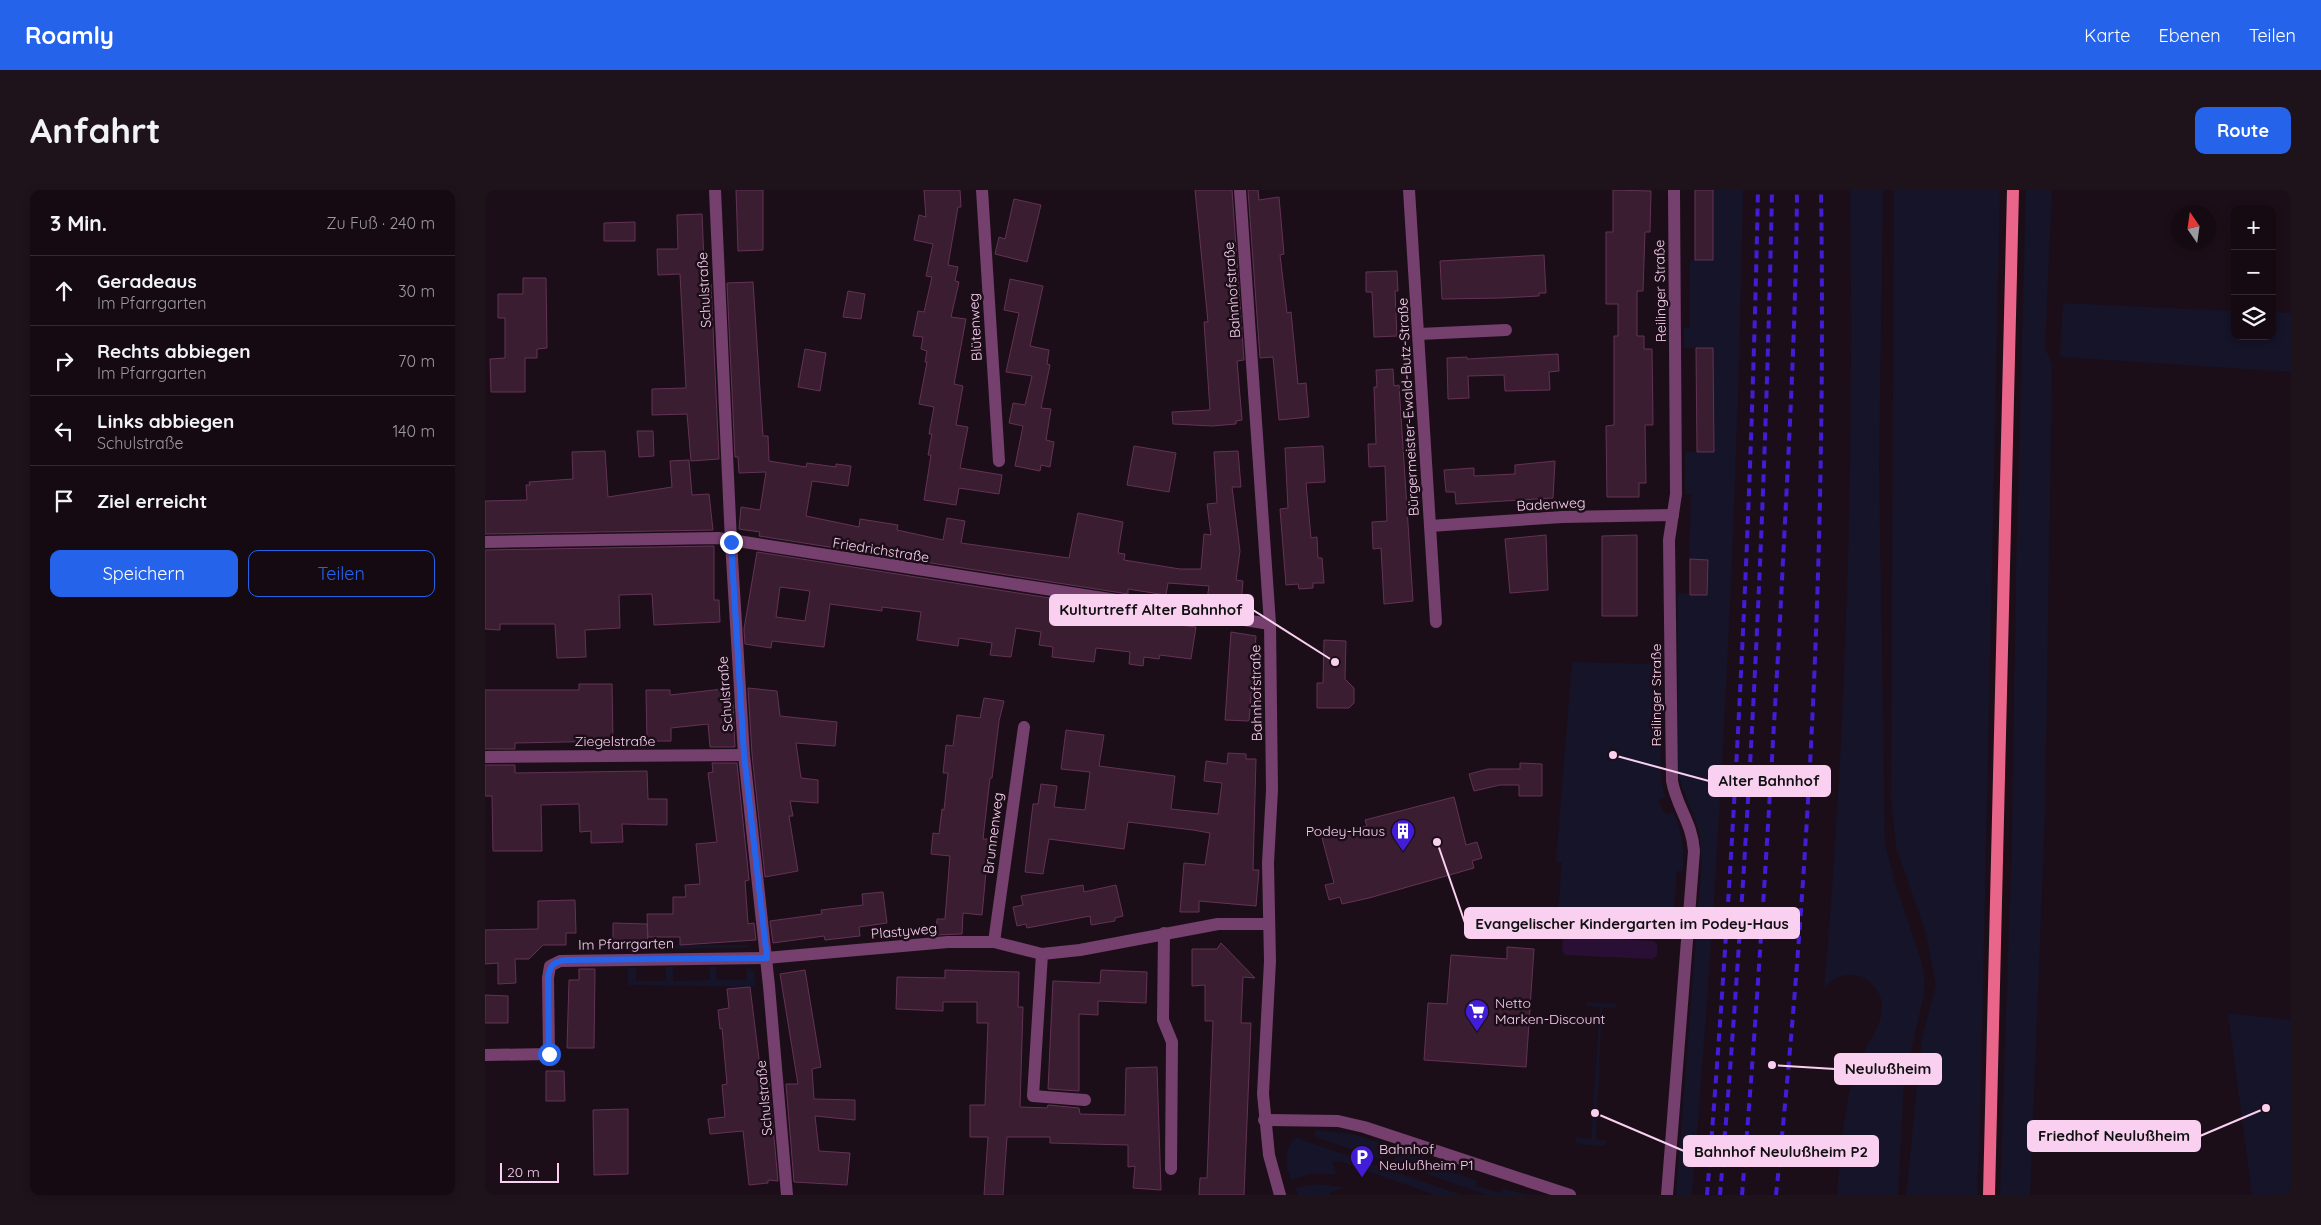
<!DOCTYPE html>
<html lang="de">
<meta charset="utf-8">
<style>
body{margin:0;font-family:Quicksand,sans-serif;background:#1e131b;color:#f1f3f6}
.controls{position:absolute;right:15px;top:15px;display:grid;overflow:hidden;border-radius:10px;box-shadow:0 2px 8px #0003}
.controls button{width:45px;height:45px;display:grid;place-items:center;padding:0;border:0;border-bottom:1px solid #342b32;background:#150a12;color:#f1f3f6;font:25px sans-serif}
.compass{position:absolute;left:1686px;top:15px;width:45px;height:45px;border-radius:50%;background:#150a12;box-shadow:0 2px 8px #0003;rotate:347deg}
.scale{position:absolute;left:15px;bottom:12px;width:59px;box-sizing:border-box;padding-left:5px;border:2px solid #f9d0f0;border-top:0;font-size:14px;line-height:18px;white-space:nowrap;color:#f9d0f0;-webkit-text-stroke:4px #1c0e18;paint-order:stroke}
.stop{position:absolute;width:15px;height:15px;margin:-11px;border:4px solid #2563eb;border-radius:50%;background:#fff}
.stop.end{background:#2563eb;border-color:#fff;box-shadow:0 1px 5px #0008}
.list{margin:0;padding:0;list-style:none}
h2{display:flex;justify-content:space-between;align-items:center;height:65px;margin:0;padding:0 20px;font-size:21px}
h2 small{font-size:16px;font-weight:400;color:#9d9a9f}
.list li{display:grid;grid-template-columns:32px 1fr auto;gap:15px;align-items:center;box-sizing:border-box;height:70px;padding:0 20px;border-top:1px solid #342b32}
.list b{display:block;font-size:19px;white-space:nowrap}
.list p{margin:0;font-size:16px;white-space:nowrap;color:#9d9a9f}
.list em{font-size:16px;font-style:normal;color:#9d9a9f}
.actions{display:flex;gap:10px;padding:15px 20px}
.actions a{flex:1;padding:11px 0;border:1px solid #2563eb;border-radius:10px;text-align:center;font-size:18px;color:#2563eb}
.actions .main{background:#2563eb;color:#fff}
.icon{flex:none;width:28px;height:28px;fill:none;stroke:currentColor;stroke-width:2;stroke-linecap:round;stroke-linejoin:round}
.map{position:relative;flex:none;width:1806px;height:1005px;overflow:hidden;border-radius:10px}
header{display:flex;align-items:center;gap:30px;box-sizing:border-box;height:70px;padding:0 25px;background:#2563eb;color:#fff}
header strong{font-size:24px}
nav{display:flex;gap:28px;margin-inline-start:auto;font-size:18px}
.intro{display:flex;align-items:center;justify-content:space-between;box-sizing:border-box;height:120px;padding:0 30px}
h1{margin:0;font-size:35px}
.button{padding:12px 22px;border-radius:10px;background:#2563eb;color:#fff;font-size:18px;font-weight:700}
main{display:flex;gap:30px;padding:0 30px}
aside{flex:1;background:#150a12;border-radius:10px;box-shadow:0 2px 8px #0003}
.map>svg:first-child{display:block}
</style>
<header>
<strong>Roamly</strong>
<nav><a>Karte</a><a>Ebenen</a><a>Teilen</a></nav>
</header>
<div class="intro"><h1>Anfahrt</h1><a class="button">Route</a></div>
<main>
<aside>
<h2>3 Min.<small>Zu Fuß · 240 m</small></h2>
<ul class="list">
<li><svg class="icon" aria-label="ahead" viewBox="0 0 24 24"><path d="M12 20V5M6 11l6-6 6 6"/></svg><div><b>Geradeaus</b><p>Im Pfarrgarten</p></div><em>30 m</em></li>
<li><svg class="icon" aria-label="right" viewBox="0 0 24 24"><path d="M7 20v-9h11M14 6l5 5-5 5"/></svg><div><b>Rechts abbiegen</b><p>Im Pfarrgarten</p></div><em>70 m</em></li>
<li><svg class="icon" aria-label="left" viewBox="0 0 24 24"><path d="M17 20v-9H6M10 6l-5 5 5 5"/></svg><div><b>Links abbiegen</b><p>Schulstraße</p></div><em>140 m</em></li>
<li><svg class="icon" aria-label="arrive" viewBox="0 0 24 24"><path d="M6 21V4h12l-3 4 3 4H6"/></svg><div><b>Ziel erreicht</b></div></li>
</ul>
<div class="actions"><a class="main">Speichern</a><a>Teilen</a></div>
</aside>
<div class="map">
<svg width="1806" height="1005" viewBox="0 0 1806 1005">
<rect width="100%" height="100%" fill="#1c0e18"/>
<g fill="#151428">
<path d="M1228,0H1258C1252,335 1235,671 1207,1005H1191L1216,682C1216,665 1217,648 1211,632C1205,614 1196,600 1193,580V403L1222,405L1223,370H1204L1206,304H1200V262H1229L1228,158H1199V138H1205V70H1219Z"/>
<path d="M1365,0H1398L1394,276L1400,654L1411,696L1436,770L1440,792L1437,813L1419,892L1413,1005H1352C1356,963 1358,921 1370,881C1377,859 1398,839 1397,815C1396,799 1380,783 1364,785C1353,786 1345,790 1339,800C1362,534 1369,266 1365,0Z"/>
<polygon points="1409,0 1515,0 1495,939 1492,1005 1421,1005 1437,847 1451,796 1441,743 1411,657 1406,606"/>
<polygon points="1541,0 1567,0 1560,158 1567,174 1560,623 1545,1005 1515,1005 1527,650 1531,383"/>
<polygon points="1578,113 1750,121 1750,146 1787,146 1787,122 1806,123 1806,182 1575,167"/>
<path d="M1087,472L1172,474L1175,478L1176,589L1180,607L1173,611L1181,625L1188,622C1198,642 1199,659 1198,681H1192L1187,740L1072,732L1077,672H1071Z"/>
<polygon points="179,755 266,755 261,758 179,759"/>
<polygon points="181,777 188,777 188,791 225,790 225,777 231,777 232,790 262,790 262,777 269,781 271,797 143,795 143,778 151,778 151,791 181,791"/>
<polygon points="1102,812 1131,814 1130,818 1117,817 1111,949 1122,951 1119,956 1099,955 1090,952 1091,947 1106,949 1115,817 1102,816"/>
<polygon points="1743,823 1806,830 1806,1005 1767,1005"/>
<polygon points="830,940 867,944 903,955 897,970 830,947"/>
<path d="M812,948L977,1005H950L854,971L847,972L852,984H826L806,990C800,971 799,968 807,950Z"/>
<polygon points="913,959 964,976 925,978 909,973"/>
<polygon points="962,980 993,991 991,996 1016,1003 1018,999 1044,1005 1001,1005 942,984 943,981"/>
<polygon points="832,994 859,997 845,1003 845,1005 813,1005 810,998"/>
</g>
<polygon fill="#2a0f35" points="1082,746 1169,751 1172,755 1172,766 1167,769 1080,765 1077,760 1078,750"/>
<g fill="#3a1d31" stroke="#633255" fill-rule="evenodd">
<polygon points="251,0 278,0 278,60 253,61"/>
<polygon points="439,0 475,0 476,17 473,17 463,75 473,77 470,91 474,92 466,127 481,129 469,194 478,196 471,235 483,237 475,278 517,285 514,304 474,298 471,315 439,310 446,265 443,265 447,244 444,244 449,217 434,214 442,172 440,172 442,161 436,159 438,147 428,146 433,121 439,122 447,87 441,86 448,54 429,50 434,25 441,27"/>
<polygon points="710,0 747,0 759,170 752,171 757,230 751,231 751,234 727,236 688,234 687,222 725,220 719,132 723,132"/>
<polygon points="763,0 773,0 774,10 794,7 799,64 795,65 802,123 806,122 813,194 821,193 824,227 794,230 788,167 775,168"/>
<polygon points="1128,0 1166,1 1165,42 1160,42 1158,101 1152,101 1152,146 1159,146 1159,159 1167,159 1168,235 1160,235 1161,293 1154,293 1154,307 1122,307 1121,236 1129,235 1129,146 1133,146 1133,114 1121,114 1121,42 1128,42"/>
<rect x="1210" y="0" width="18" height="70"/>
<polygon points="529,9 556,15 542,72 510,64 514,47 520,49"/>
<polygon points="217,24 220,94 226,94 234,269 206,271 202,224 167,225 167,199 201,198 195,84 173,85 172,59 193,59 192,25"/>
<polygon points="150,32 150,51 119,51 119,33"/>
<polygon points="1059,65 1061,103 1054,103 1054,106 1016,108 957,109 955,71"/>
<polygon points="912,81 913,101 910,101 912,146 889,147 887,102 881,102 881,82"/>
<polygon points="38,88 61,88 62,158 52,159 52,168 40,168 40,202 6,202 5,169 20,168 20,128 13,128 13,104 38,104"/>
<polygon points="525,89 558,96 545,156 564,160 562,174 565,175 556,218 566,219 561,250 569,252 565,277 556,275 555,281 530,276 538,236 524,233 528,213 540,215 547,186 521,182 534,123 519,120"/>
<polygon points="268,92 278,246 283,246 284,271 321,277 322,273 351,277 351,274 366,276 363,296 327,291 321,326 374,337 375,329 413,335 412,340 458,350 462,328 480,331 476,353 584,368 593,323 638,332 633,363 640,364 639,370 695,379 716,379 719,344 726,345 722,314 732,313 729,262 753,261 756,297 747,297 755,361 751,390 758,391 756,413 722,409 724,396 683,393 681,405 643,399 643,404 274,346 275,342 254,339 256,317 275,320 281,282 254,283 253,267 250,267 242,93"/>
<polygon points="363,101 380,104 376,129 358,127"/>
<polygon points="1211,158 1228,158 1229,262 1212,262"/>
<polygon points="320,159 341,163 335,201 313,197"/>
<polygon points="1073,164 1074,181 1064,182 1065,200 1020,201 1019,185 983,186 984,208 963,209 962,168 982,167 982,169"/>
<polygon points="908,179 909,196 914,195 928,411 899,414 896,358 888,359 887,332 902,331 900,276 884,277 883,254 891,254 889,197 892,197 891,180"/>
<polygon points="152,241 168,241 169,266 154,267"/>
<polygon points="649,256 691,263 684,302 642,295"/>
<polygon points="838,256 840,292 821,293 826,348 832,347 833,368 837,368 839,393 828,393 828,398 814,399 813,394 801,395 795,319 803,318 800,258"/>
<polygon points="120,261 123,307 187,297 185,271 204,270 207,305 224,304 228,340 0,344 0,311 42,310 41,295 45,295 44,292 88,289 87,262"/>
<polygon points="1070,271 1068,308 971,314 970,302 961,302 959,280 989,278 989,286 1030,284 1030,275"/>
<polygon points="1061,345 1063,400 1025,403 1020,349"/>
<polygon points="1152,345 1152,426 1117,426 1117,346"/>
<polygon points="229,356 229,410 234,410 235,432 169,435 167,404 134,405 135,438 100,440 101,467 72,468 70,434 15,434 15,440 0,439 0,360"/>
<path d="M272,362L641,420L640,429L711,437L706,469L675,465L674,469L659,467L658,476L644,474L645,462L611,458L609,472L567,467L568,457L554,455L556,442L531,438L526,467L505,465L507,453L474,448L473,456L432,450L436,422L397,417V421L345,414L339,457L287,451L286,458L260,454L259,439ZM295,397L325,401L320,431L291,427Z"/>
<polygon points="1205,369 1223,370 1222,405 1205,405"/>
<polygon points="746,442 771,446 764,531 740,530"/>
<polygon points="839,450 861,451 860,489 869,498 869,513 864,518 832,518 832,493 838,493"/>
<polygon points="94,494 127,494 128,551 30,553 30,559 0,559 0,500 94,500"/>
<polygon points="263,498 292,501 295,526 352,532 350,556 311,553 316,588 333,590 333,613 305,611 308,626 304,626 313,681 280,687 267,564"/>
<polygon points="238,499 238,514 248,514 250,557 225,557 223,534 186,538 186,551 162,551 161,500 185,500 185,505"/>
<polygon points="499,508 519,511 514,531 507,588 505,588 498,649 504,649 497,725 478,723 477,744 451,745 452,729 460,729 465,666 446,664 448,643 454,644 457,619 459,620 463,583 458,583 461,555 468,556 472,525 495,528"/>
<polygon points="581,540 619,545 614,576 690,586 686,619 733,624 737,593 719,591 721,571 742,574 743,563 761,564 761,569 771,569 768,680 774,680 771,716 714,711 714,722 695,722 699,673 720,675 725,643 708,640 643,632 639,659 564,649 558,684 540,682 548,614 553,614 556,594 572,596 569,617 600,620 605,582 576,579"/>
<polygon points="227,573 252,573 264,690 260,691 263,734 269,733 271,750 195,755 195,747 163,747 162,724 188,724 188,707 201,707 200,695 215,694 211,654 232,652 223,583 228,582"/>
<polygon points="1035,573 1057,574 1057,606 1034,606 1034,595 1015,595 989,601 984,584 1003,579 1035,579"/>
<polygon points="0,575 30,575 30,583 162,581 163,609 182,609 182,635 137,634 138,652 106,653 106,641 95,642 94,614 56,615 57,661 8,661 7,606 0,606"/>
<polygon points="969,607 981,655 992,652 997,668 987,671 989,678 884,708 857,714 855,707 844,710 840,695 849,693 837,648 882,636 880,630"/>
<polygon points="598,695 599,702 631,695 638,726 630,728 630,731 606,735 605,726 542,738 541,734 532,736 528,717 538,715 536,706"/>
<polygon points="398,702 402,733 374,737 375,746 340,750 339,746 288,753 285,731 337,724 336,720 378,715 377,704"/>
<polygon points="90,710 91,743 81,743 81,755 58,755 44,769 30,769 31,793 13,794 13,773 0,774 0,740 53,739 53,711"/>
<polygon points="128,733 162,734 163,756 128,757"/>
<polygon points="736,753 770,788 758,787 756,833 766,833 759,1005 714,1005 715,988 722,988 728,831 720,831 720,795 707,796 707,759 732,759"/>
<polygon points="1022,757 1049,759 1041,877 939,870 943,813 962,814 966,765 1022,769"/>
<polygon points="94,779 110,779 109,858 82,858 84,790 94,790"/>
<polygon points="320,780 336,877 327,879 329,909 370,910 370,930 330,926 334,961 365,963 362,995 309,992 301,894 313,894 295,784"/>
<polygon points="460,780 534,782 533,817 538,817 535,917 562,918 563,915 594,918 595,924 640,925 641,878 672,877 676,1000 648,998 650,976 643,977 643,955 565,953 565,947 522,947 518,1005 499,1005 503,947 485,947 485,915 500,915 503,833 492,833 492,812 458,812 458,821 411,819 412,787 460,788"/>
<polygon points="616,780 662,782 661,813 613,811 613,825 594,824 594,901 563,899 568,791 615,793"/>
<polygon points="265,797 277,893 284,893 293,991 283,990 283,993 264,995 258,941 225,944 223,929 240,927 237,895 242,894 237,838 235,839 233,820 244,818 242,799"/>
<polygon points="0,805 23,806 23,833 0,833"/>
<polygon points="61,881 79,881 80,911 61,911"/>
<polygon points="143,919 143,984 109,985 108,920"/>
</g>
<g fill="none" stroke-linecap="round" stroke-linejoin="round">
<g stroke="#753f6e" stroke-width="12">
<polyline points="230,0 246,352 259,565 284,796 302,1005"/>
<polyline points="497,0 514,271"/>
<polyline points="755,0 785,434 787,600 783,673 785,771 778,904 784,965 795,1005"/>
<polyline points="924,0 951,432"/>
<polyline points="934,144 1021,140"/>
<polyline points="945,336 1077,327 1188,325"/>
<polyline points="0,352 233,348 785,434"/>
<polyline points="0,567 259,565"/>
<polyline points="679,743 678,830 687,852 686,979"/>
<polyline points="509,752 539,537"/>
<polyline points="557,764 548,906 600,910"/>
<polyline points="0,865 64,864 63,788 65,776 75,771 281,768 463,752 509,752 557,764 595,760 733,734 783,734"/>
<polyline points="779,930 853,931 879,937 1085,1005"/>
<path d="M1182,1005L1209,661C1207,632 1192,618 1187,591L1184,350L1191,304L1189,0"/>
</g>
<polyline stroke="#ea658a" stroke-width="12" points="1504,1005 1528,0"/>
<g stroke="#421dd7" stroke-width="4" stroke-dasharray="8 6" stroke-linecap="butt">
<path d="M1222,1005C1249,671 1266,335 1273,0"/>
<path d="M1235,1005C1263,671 1280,335 1287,0"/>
<path d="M1257,1005C1273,813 1284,622 1295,430C1302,287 1311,143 1312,0"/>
<path d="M1291,1005C1326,671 1341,336 1336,0"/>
</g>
</g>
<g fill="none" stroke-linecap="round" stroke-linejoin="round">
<path stroke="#2563eb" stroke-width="6" d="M64,864L63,788C65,774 69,771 83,770L282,768L259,565L246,352"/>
</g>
<defs>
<g id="building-pin" transform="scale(1.25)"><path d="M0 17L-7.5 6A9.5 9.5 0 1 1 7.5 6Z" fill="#421dd7" stroke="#1c0e18"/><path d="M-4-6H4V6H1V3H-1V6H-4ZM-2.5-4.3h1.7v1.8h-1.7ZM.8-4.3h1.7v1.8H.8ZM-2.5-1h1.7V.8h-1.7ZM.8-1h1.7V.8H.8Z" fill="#fff"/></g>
<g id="supermarket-pin" transform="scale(1.25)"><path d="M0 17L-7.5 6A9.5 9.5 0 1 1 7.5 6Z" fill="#421dd7" stroke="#1c0e18"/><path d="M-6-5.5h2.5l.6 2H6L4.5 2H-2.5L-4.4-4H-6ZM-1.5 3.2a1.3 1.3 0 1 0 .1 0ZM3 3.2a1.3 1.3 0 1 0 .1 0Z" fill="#fff"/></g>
<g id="parking-pin" transform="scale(1.25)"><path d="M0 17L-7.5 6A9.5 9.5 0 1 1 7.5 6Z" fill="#421dd7" stroke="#1c0e18"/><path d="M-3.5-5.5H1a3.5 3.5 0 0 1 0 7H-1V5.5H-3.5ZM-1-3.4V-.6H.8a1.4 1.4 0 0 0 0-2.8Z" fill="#fff"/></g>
</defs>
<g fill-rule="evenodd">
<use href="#building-pin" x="918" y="641"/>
<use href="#supermarket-pin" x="992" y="821"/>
<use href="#parking-pin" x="877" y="967"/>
</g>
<g text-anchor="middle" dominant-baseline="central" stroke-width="5" stroke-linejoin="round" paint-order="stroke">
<g font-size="14" fill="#f9d0f0" stroke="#1c0e18">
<text transform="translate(219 100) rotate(-93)">Schulstraße</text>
<text transform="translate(747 100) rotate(-94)">Bahnhofstraße</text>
<text transform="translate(1175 101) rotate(-91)">Reilinger Straße</text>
<text transform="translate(490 137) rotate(-93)">Blütenweg</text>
<text transform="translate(923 217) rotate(-93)">Bürgermeister-Ewald-Butz-Straße</text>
<text transform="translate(1066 314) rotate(-3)">Badenweg</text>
<text transform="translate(396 360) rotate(9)">Friedrichstraße</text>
<text transform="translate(771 503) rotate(-91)">Bahnhofstraße</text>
<text transform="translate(240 504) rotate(-94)">Schulstraße</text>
<text transform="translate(1171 505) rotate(-90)">Reilinger Straße</text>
<text x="130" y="551">Ziegelstraße</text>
<text transform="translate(508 643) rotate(-83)">Brunnenweg</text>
<text transform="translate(419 741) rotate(-5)">Plastyweg</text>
<text transform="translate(141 754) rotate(-1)">Im Pfarrgarten</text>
<text transform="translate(279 908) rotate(-95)">Schulstraße</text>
</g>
<g font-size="14" fill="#f9d0f0" stroke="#1c0e18" text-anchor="start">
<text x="900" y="641" text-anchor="end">Podey-Haus</text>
<text x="1010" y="813">Netto<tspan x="1010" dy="16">Marken-Discount</tspan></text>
<text x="894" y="959">Bahnhof<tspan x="894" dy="16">Neulußheim P1</tspan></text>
</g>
</g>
<path fill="none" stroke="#f9d0f0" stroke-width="2" d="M850 472L768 420M1128 565L1224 591M952 652L980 733M1287 875L1350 879M1781 918L1715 946M1110 923L1199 961"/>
<g fill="#f9d0f0" stroke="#1c0e18" stroke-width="2">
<circle cx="850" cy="472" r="5"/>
<circle cx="1128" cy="565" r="5"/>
<circle cx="952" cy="652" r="5"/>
<circle cx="1287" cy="875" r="5"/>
<circle cx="1781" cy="918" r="5"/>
<circle cx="1110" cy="923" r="5"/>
</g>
<g fill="#f9d0f0" stroke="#f9d0f0" stroke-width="2">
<rect x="565" y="405" width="203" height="30" rx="5"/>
<rect x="1224" y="576" width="121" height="30" rx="5"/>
<rect x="980" y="718" width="334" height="30" rx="5"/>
<rect x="1350" y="864" width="106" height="30" rx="5"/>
<rect x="1543" y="931" width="172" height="30" rx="5"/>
<rect x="1199" y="946" width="194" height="30" rx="5"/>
</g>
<g font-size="15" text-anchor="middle" font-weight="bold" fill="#111">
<text x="666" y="425">Kulturtreff Alter Bahnhof</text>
<text x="1284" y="596">Alter Bahnhof</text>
<text x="1147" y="739">Evangelischer Kindergarten im Podey-Haus</text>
<text x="1403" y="884">Neulußheim</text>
<text x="1629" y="951">Friedhof Neulußheim</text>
<text x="1296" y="967">Bahnhof Neulußheim P2</text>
</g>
</svg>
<div class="controls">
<button>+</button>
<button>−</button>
<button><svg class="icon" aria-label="layers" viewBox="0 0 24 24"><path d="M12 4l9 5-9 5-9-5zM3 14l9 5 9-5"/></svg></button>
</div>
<svg class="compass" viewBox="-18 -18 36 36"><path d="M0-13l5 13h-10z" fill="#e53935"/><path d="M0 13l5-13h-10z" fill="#9d9a9f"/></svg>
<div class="scale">20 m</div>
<div class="stop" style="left:64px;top:864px"></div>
<div class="stop end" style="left:246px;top:352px"></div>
</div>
</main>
